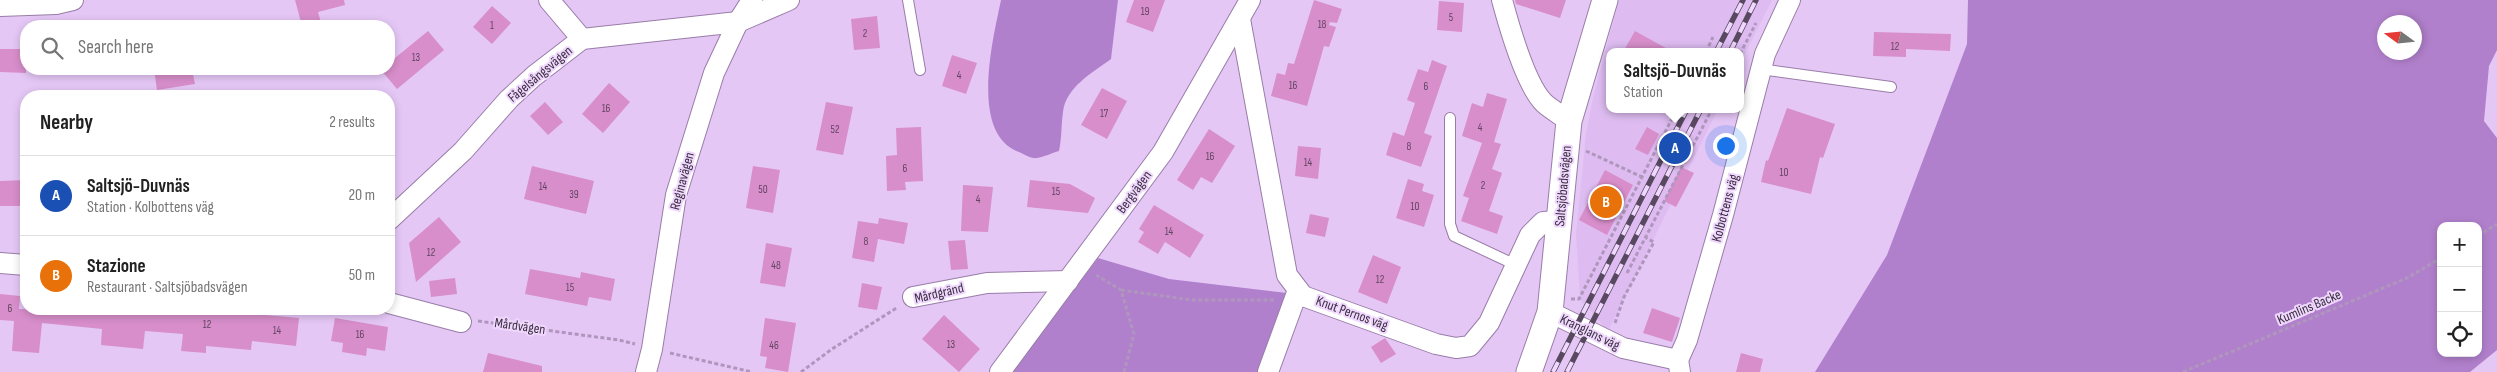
<!DOCTYPE html>
<meta charset="utf-8">
<style>
body{margin:0;font-family:"Sofia Sans Condensed",sans-serif;background:#f6f6f6;color:#222}
.controls{position:absolute;right:15px;bottom:15px;display:grid;overflow:hidden;border-radius:10px;box-shadow:0 2px 8px #0003}
.controls button{width:45px;height:45px;display:grid;place-items:center;padding:0;border:0;border-bottom:1px solid #e0e0e0;background:#fff;color:#222;font:25px sans-serif}
.compass{position:absolute;left:2377px;top:15px;width:45px;height:45px;border-radius:50%;background:#fff;box-shadow:0 2px 8px #0003;rotate:285deg}
.you{position:absolute;left:1725px;top:145px;width:18px;height:18px;margin:-12px;border:4px solid #fff;border-radius:50%;background:#1a73e8;box-shadow:0 0 0 8px #1a73e833}
.badge{display:grid;place-items:center;width:32px;height:32px;border-radius:50%;background:#d93025;color:#fff;font-size:16px;font-weight:700}
.pin{position:absolute;translate:-50% -50%;border:2px solid #fff;box-shadow:0 1px 5px #0006}
.popup{position:absolute;left:1606px;top:48px;width:138px;height:65px;box-sizing:border-box;display:grid;place-content:center;border-radius:10px;background:#fff;filter:drop-shadow(0 1px 4px #0005);font-size:16px;white-space:nowrap;color:#767676}
.popup b{font-size:19px;color:#222}
.popup::after{content:'';position:absolute;left:50%;top:100%;margin-left:-10px;border:10px solid transparent;border-top-color:#fff}
.list{margin:0;padding:0;list-style:none}
h2{display:flex;justify-content:space-between;align-items:center;height:65px;margin:0;padding:0 20px;font-size:21px}
h2 small{font-size:16px;font-weight:400;color:#767676}
.list li{display:grid;grid-template-columns:32px 1fr auto;gap:15px;align-items:center;box-sizing:border-box;height:80px;padding:0 20px;border-top:1px solid #e0e0e0}
.list b{display:block;font-size:19px;white-space:nowrap}
.list p{margin:0;font-size:16px;white-space:nowrap;color:#767676}
.list em{font-size:16px;font-style:normal;color:#767676}
.icon{flex:none;width:28px;height:28px;fill:none;stroke:currentColor;stroke-width:2;stroke-linecap:round;stroke-linejoin:round}
.map{position:relative;flex:none;width:2497px;height:372px;overflow:hidden}
.search{position:absolute;background:#fff;box-shadow:0 2px 8px #0003;left:20px;top:20px;width:375px;height:55px;display:flex;align-items:center;gap:12px;box-sizing:border-box;padding:0 18px;border-radius:20px;color:#767676;font-size:19px}
.panel{position:absolute;background:#fff;box-shadow:0 2px 8px #0003;left:20px;top:90px;width:375px;height:225px;border-radius:20px}
.map>svg:first-child{display:block}
</style>
<div class="map">
<svg width="2497" height="372" viewBox="0 0 2497 372">
<rect width="100%" height="100%" fill="#e5c7f6"/>
<polygon fill="#debcf1" points="1619,0 1772,0 1740,64 1740,52 1610,52 1610,109 1718,109 1608,331 1580,299 1576,234 1586,133 1594,93"/>
<g fill="#b180cc" fill-rule="evenodd">
<path d="M1001,0H1118L1111,59C1092,73 1066,87 1063,112C1061,126 1062,137 1059,151C1052,153 1044,157 1037,158C1031,159 1024,154 1019,152C969,134 993,39 1001,0Z"/>
<path d="M1968,0H2497V50L2489,66L2484,121L2497,138V350L2470,372H1815L1887,255L1967,44ZM2384,22H2414V52H2384ZM2441,226H2478V353H2441Z"/>
<polygon points="1098,258 1169,279 1287,293 1258,372 1011,372"/>
</g>
<g fill="#d88ecb">
<polygon points="295,0 344,0 345,5 318,12 322,26 302,26"/>
<polygon points="1134,0 1165,0 1153,32 1126,22"/>
<polygon points="1314,0 1342,9 1337,23 1330,22 1329,25 1336,27 1329,47 1324,46 1307,106 1271,96 1277,73 1285,75 1288,63 1294,64"/>
<polygon points="1515,0 1566,0 1560,18 1516,4"/>
<polygon points="1439,1 1464,3 1462,32 1437,30"/>
<polygon points="492,6 511,23 492,44 473,27"/>
<polygon points="877,16 880,48 854,50 851,19"/>
<polygon points="428,31 444,50 397,89 381,70 389,69 389,63"/>
<polygon points="1635,31 1673,52 1623,52"/>
<polygon points="1874,32 1951,34 1950,51 1906,49 1906,57 1873,56"/>
<polygon points="0,49 26,49 26,73 0,72"/>
<polygon points="952,55 977,63 966,94 942,86"/>
<polygon points="1432,60 1447,66 1424,133 1432,136 1421,167 1386,155 1393,132 1404,136 1415,103 1407,100 1418,69 1428,72"/>
<polygon points="154,69 192,69 195,84 157,90"/>
<polygon points="609,83 630,102 603,133 582,114"/>
<polygon points="1102,88 1127,101 1107,139 1081,125"/>
<polygon points="1487,93 1507,99 1494,142 1501,144 1492,169 1502,173 1489,211 1503,216 1497,234 1461,221 1469,198 1463,196 1482,143 1462,136 1472,103 1483,107"/>
<polygon points="545,102 563,122 548,135 530,116"/>
<polygon points="826,102 853,107 843,155 816,150"/>
<polygon points="1787,108 1835,124 1823,158 1820,157 1811,194 1761,182 1766,160 1768,161"/>
<polygon points="921,127 923,181 905,182 906,190 887,191 886,156 897,155 896,128"/>
<polygon points="1647,127 1659,134 1648,155 1635,149"/>
<polygon points="1209,129 1235,146 1212,183 1201,177 1193,190 1177,180"/>
<polygon points="1298,146 1321,148 1318,179 1295,176"/>
<polygon points="532,166 594,181 586,214 524,199"/>
<polygon points="753,166 780,170 773,213 746,208"/>
<polygon points="1681,167 1694,173 1676,207 1664,201"/>
<polygon points="1605,170 1633,185 1607,235 1579,220"/>
<polygon points="1408,179 1424,184 1422,191 1434,195 1424,227 1396,218"/>
<polygon points="26,180 26,206 0,206 0,181"/>
<polygon points="1030,180 1070,184 1095,198 1088,213 1027,207"/>
<polygon points="963,185 993,187 988,232 961,231"/>
<polygon points="1154,205 1204,235 1190,258 1165,242 1158,254 1138,242 1144,232 1139,229"/>
<polygon points="1310,214 1329,218 1325,237 1306,233"/>
<polygon points="439,217 461,242 416,282 409,243"/>
<polygon points="879,218 908,223 904,244 878,239 874,262 852,258 858,221 878,224"/>
<polygon points="965,240 968,269 951,270 948,241"/>
<polygon points="766,243 792,248 785,287 760,283"/>
<polygon points="1373,255 1401,267 1387,304 1358,292"/>
<polygon points="530,269 580,278 581,272 615,279 611,301 589,297 587,306 525,294"/>
<polygon points="455,278 457,294 431,297 429,281"/>
<polygon points="862,283 882,287 877,310 858,307"/>
<polygon points="0,294 20,296 19,309 196,309 299,318 296,346 252,341 251,350 206,346 206,353 181,351 183,334 145,331 143,349 101,345 102,329 42,323 39,353 12,351 14,321 0,320"/>
<polygon points="1652,308 1680,318 1672,342 1643,333"/>
<polygon points="944,315 980,349 959,372 922,339"/>
<polygon points="335,318 388,327 385,351 367,348 366,356 342,352 343,343 331,341"/>
<polygon points="765,318 796,323 788,372 765,368 767,357 760,356"/>
<polygon points="1385,338 1396,354 1381,363 1371,347"/>
<polygon points="488,353 542,366 542,372 483,372"/>
<polygon points="1741,353 1763,359 1760,372 1736,372"/>
</g>
<g fill="none" stroke-linecap="round" stroke-linejoin="round">
<g stroke="#997da8" stroke-width="12">
<g id="service">
<polyline points="908,0 920,70"/>
<polyline points="1760,69 1891,87"/>
<polyline points="1450,118 1450,224 1454,236 1518,266"/>
</g>
</g>
<g stroke="#997da8" stroke-width="22">
<g id="minor">
<polyline points="549,0 582,39"/>
<path d="M1502,0C1509,26 1525,84 1544,103C1552,110 1561,115 1569,121"/>
<polyline points="0,6 56,4 73,0"/>
<polyline points="1240,19 1287,275 1303,296 1436,344 1456,348 1470,346 1489,323 1530,235 1543,222 1560,221"/>
<polyline points="389,220 463,151 509,99 534,76 582,39 738,22 789,0"/>
<polyline points="0,263 26,265"/>
<polyline points="913,297 987,283 1068,281"/>
<polyline points="389,303 461,322"/>
<polyline points="1550,312 1623,348 1678,360 1680,372"/>
<polyline points="1678,360 1687,340 1723,215 1765,54 1790,0"/>
<polyline points="646,372 652,349 676,195 714,73 738,22 752,0"/>
<polyline points="1000,372 1163,152 1250,0"/>
<polyline points="1268,372 1298,290"/>
</g>
</g>
<g stroke="#997da8" stroke-width="27">
<polyline id="tertiary" points="1529,372 1550,312 1569,121 1605,0"/>
</g>
<g stroke="#af96bc" stroke-width="3" stroke-dasharray="4 2.5" stroke-linecap="butt">
<polyline points="1706,52 1713,37"/>
<polyline points="1740,54 1756,23"/>
<polyline points="1586,151 1642,177"/>
<polyline points="2478,236 2497,224"/>
<polyline points="1627,273 1712,109"/>
<polyline points="1096,275 1121,290 1134,334 1124,372"/>
<polyline points="1121,290 1192,300 1274,300"/>
<polyline points="1571,299 1579,299 1677,109"/>
<polyline points="478,321 619,340 635,344"/>
<polyline points="1615,323 1624,297 1654,242 1646,238"/>
<polyline points="670,353 752,372"/>
<polyline points="801,372 832,349 898,307"/>
<polyline points="2183,372 2407,278 2441,258"/>
</g>
<use href="#service" stroke="#fff" stroke-width="10"/>
<use href="#minor" stroke="#fff" stroke-width="20"/>
<use href="#tertiary" stroke="#fff" stroke-width="25"/>
<g stroke="#584960" stroke-width="5.5">
<g id="rail">
<polyline points="1716,52 1743,0"/>
<polyline points="1730,52 1756,0"/>
<polyline points="1553,372 1687,109"/>
<polyline points="1567,372 1701,109"/>
</g>
</g>
<use href="#rail" stroke="#efd7fd" stroke-width="4" stroke-dasharray="11" stroke-linecap="butt"/>
</g>
<g text-anchor="middle" dominant-baseline="central" stroke-width="4" stroke-linejoin="round" paint-order="stroke">
<g font-size="11" fill="#614562">
<text x="1145" y="11">19</text>
<text x="1451" y="17">5</text>
<text x="1322" y="24">18</text>
<text x="492" y="25">1</text>
<text x="865" y="33">2</text>
<text x="1895" y="46">12</text>
<text x="416" y="57">13</text>
<text x="959" y="75">4</text>
<text x="1293" y="85">16</text>
<text x="1426" y="86">6</text>
<text x="606" y="108">16</text>
<text x="1104" y="113">17</text>
<text x="1480" y="127">4</text>
<text x="835" y="129">52</text>
<text x="1409" y="146">8</text>
<text x="1210" y="156">16</text>
<text x="1308" y="162">14</text>
<text x="905" y="168">6</text>
<text x="1784" y="172">10</text>
<text x="1483" y="185">2</text>
<text x="543" y="186">14</text>
<text x="763" y="189">50</text>
<text x="1056" y="191">15</text>
<text x="574" y="194">39</text>
<text x="978" y="199">4</text>
<text x="1415" y="206">10</text>
<text x="1169" y="231">14</text>
<text x="866" y="241">8</text>
<text x="431" y="252">12</text>
<text x="776" y="265">48</text>
<text x="1380" y="279">12</text>
<text x="570" y="287">15</text>
<text x="10" y="308">6</text>
<text x="207" y="324">12</text>
<text x="277" y="330">14</text>
<text x="360" y="334">16</text>
<text x="951" y="344">13</text>
<text x="774" y="345">46</text>
</g>
<g font-size="14" fill="#392d3f" stroke="#efd7fd">
<text transform="translate(540 74) rotate(-40)">Fågelsångsvägen</text>
<text transform="translate(682 181) rotate(-75)">Reginavägen</text>
<text transform="translate(1563 186) rotate(-85)">Saltsjöbadsvägen</text>
<text transform="translate(1134 192) rotate(-54)">Bergvägen</text>
<text transform="translate(1725 208) rotate(-75)">Kolbottens väg</text>
<text transform="translate(939 293) rotate(-13)">Mårdgränd</text>
<text transform="translate(2309 307) rotate(-23)">Kumlins Backe</text>
<text transform="translate(1352 313) rotate(20)">Knut Pernos väg</text>
<text transform="translate(520 326) rotate(8)">Mårdvägen</text>
<text transform="translate(1590 332) rotate(26)">Kranglans väg</text>
</g>
</g>
</svg>
<div class="controls">
<button>+</button>
<button>−</button>
<button><svg class="icon" aria-label="locate" viewBox="0 0 24 24"><circle cx="12" cy="12" r="6"/><path d="M12 2v4M12 18v4M2 12h4M18 12h4"/></svg></button>
</div>
<svg class="compass" viewBox="-18 -18 36 36"><path d="M0-13l5 13h-10z" fill="#e53935"/><path d="M0 13l5-13h-10z" fill="#767676"/></svg>
<div class="you"></div>
<div class="pin badge" style="left:1675px;top:148px;background:#1a4fb4">A</div>
<div class="popup"><b>Saltsjö-Duvnäs</b>Station</div>
<div class="pin badge" style="left:1606px;top:202px;background:#e8710a">B</div>
<div class="search"><svg class="icon" aria-label="search" viewBox="0 0 24 24"><circle cx="10" cy="10" r="6"/><path d="M15 15l6 6"/></svg>Search here</div>
<section class="panel">
<h2>Nearby<small>2 results</small></h2>
<ul class="list">
<li><span class="badge" style="background:#1a4fb4">A</span><div><b>Saltsjö-Duvnäs</b><p>Station · Kolbottens väg</p></div><em>20 m</em></li>
<li><span class="badge" style="background:#e8710a">B</span><div><b>Stazione</b><p>Restaurant · Saltsjöbadsvägen</p></div><em>50 m</em></li>
</ul>
</section>
</div>
